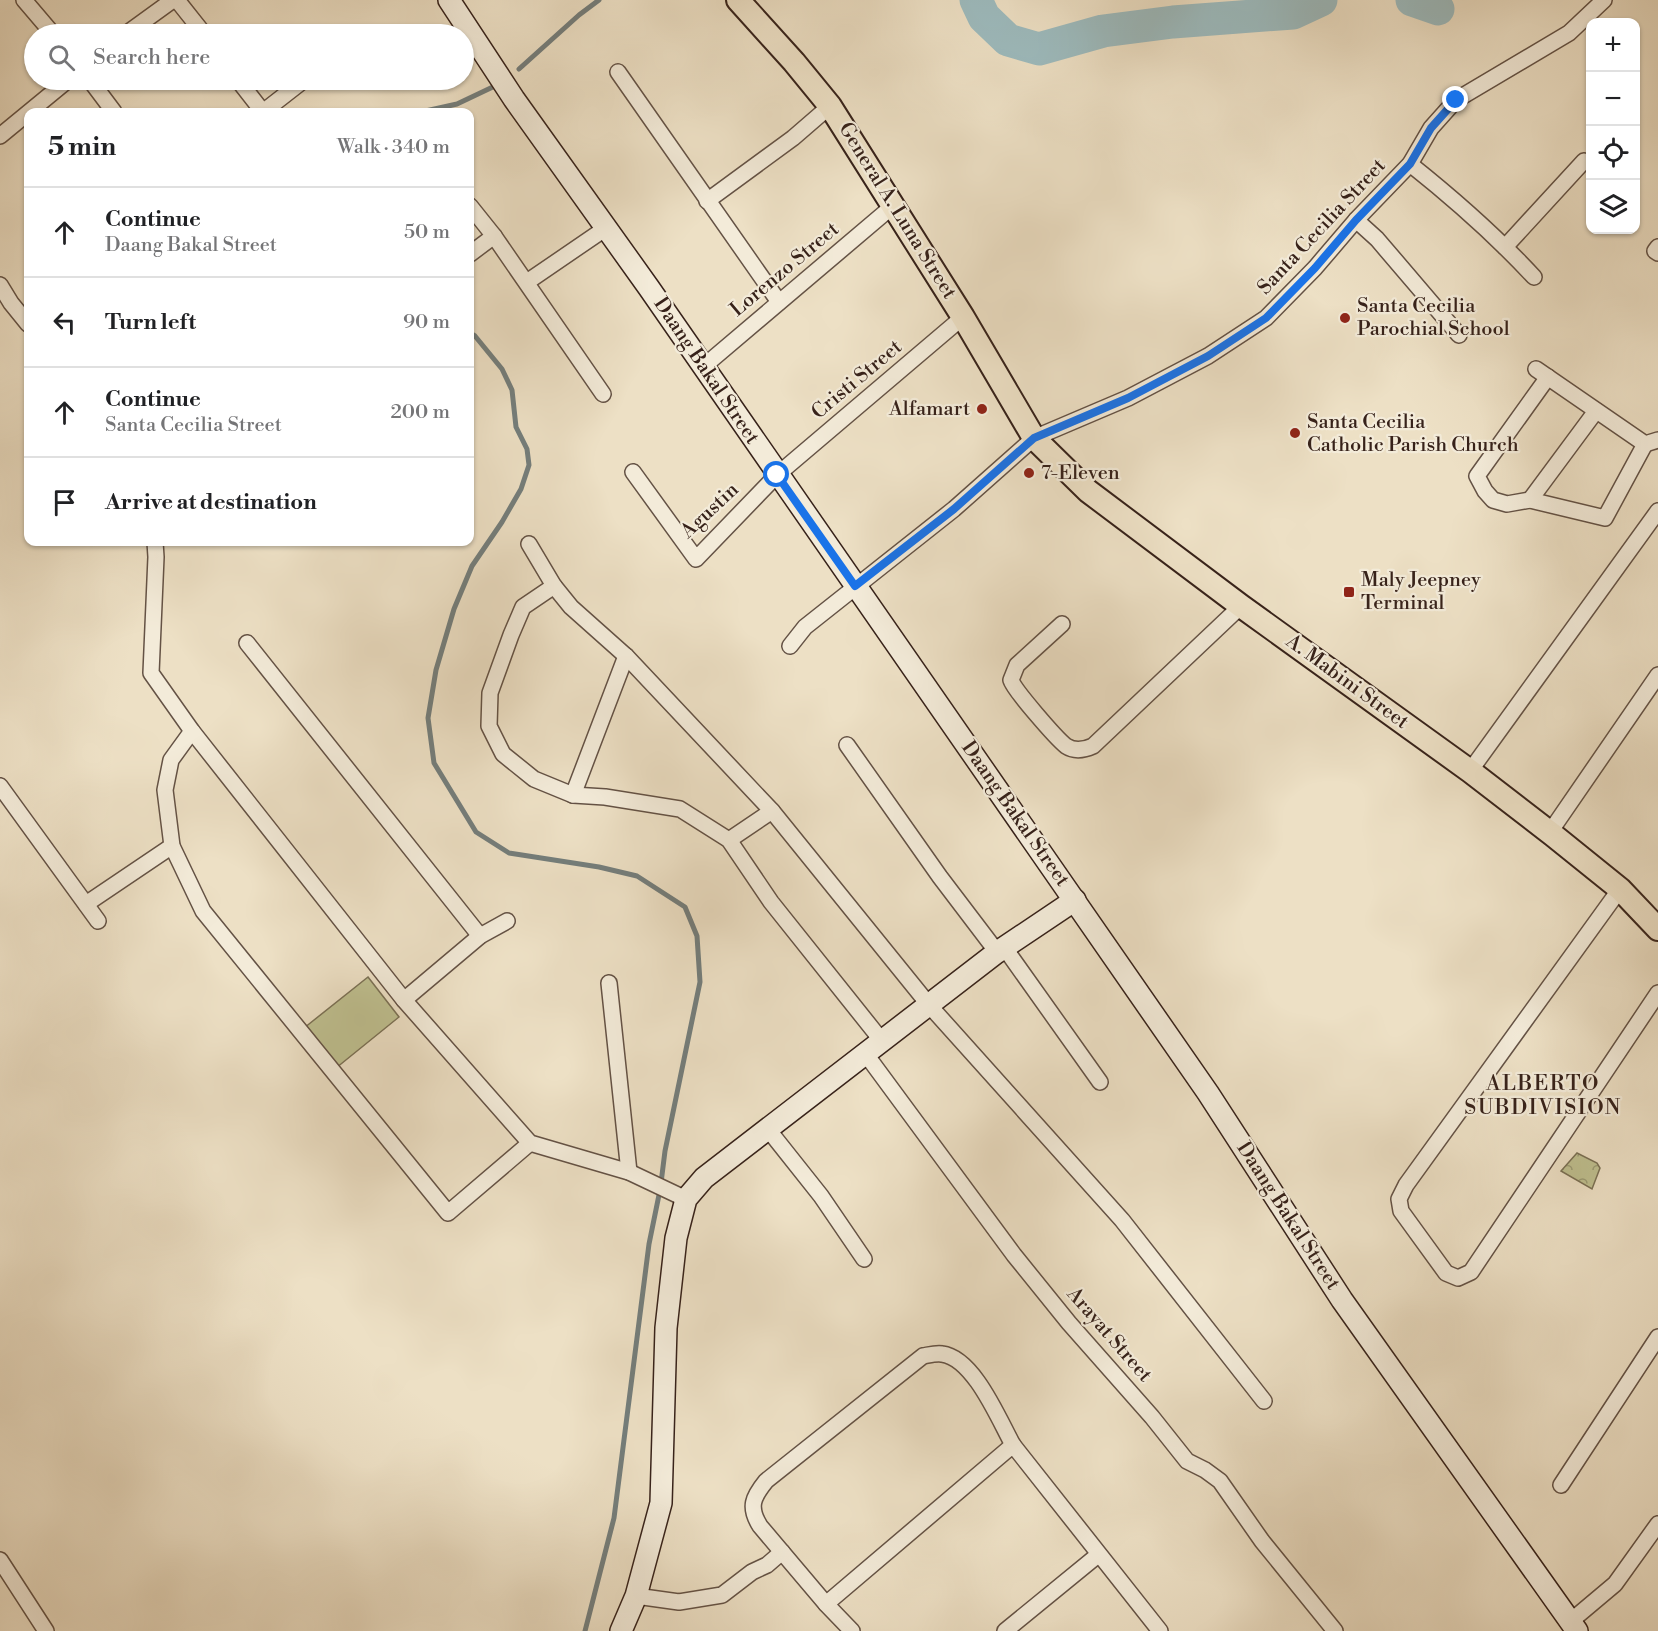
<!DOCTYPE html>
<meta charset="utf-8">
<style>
body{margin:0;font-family:"Libre Bodoni",serif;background:#f6f6f6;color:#202124}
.controls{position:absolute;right:18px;top:18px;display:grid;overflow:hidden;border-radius:12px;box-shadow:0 2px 4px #0004}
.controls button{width:54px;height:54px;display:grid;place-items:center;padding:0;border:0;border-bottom:2px solid #e0e0e0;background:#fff;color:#202124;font:30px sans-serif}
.stop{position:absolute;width:18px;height:18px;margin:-14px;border:4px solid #1a73e8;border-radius:50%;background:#fff}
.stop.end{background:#1a73e8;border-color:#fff;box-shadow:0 2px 6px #0008}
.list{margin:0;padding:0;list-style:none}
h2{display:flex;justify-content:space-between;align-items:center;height:78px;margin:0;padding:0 24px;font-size:26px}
h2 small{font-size:20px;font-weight:400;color:#757577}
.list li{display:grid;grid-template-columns:39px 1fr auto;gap:18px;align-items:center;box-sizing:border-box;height:90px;padding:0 24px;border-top:2px solid #e0e0e0}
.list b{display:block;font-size:22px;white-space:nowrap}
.list p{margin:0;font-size:20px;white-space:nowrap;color:#757577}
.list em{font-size:20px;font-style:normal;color:#757577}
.icon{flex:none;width:33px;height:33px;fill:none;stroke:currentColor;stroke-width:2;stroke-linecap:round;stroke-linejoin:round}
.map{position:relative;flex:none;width:1658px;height:1631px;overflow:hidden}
.search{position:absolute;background:#fff;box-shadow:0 2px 4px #0004;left:24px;top:24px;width:450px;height:66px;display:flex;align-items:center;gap:15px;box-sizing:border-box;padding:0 21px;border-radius:33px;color:#757577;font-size:22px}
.panel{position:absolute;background:#fff;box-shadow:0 2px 4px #0004;left:24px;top:108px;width:450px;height:438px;border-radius:12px}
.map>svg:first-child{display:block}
</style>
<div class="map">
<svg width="1658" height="1631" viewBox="0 0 1658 1631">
<defs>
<pattern id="forest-crowns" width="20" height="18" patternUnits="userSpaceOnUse" patternTransform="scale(1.5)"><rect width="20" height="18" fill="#bfc090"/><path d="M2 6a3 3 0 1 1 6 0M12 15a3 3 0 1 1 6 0" fill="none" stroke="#9c9c75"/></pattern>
</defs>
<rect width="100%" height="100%" fill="#ede0c5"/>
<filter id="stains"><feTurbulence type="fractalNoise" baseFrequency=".00333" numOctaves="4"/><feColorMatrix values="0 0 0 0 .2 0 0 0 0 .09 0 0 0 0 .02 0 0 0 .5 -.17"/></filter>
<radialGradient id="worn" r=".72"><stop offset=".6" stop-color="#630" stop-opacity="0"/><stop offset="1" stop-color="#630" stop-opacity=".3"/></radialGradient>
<polygon fill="#bfc090" stroke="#7b7155" stroke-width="1.5" points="368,977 399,1017 336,1068 304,1028"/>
<polygon fill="url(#forest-crowns)" stroke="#7b7155" stroke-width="1.5" points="1577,1153 1597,1163 1600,1168 1592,1189 1561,1171"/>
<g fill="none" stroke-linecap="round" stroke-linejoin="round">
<g stroke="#747e7c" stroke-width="5">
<polyline points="519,69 579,15 599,0"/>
<polyline points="421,112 457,104 497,85"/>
<polyline points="470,333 475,336 502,369 512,390 516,427 527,449 529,465 521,489 502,522 472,566 454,609 436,670 428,718 434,763 476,832 509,853 599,867 637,876 685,907 697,936 700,982 665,1151 661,1183"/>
<polyline points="585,1631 614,1518 649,1244 660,1190"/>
</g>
<g stroke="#9dbbbe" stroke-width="33">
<polyline points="976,0 984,17 1008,40 1039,49 1103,31 1173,22 1293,13 1321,0"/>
<polyline points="1412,0 1438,9"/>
</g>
<g stroke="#645245" stroke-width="18">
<g id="street">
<polyline points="24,0 53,34"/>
<polyline points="177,0 204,34"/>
<polyline points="126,34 173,0"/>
<polyline points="618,72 779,302"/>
<polyline points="90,80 114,112"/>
<polyline points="238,80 263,112 304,80"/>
<polyline points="0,136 68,80"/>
<path d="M1410,164C1454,199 1496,236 1534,277"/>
<polyline points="707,201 793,138 830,106"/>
<polyline points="470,206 494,236 603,394"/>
<polyline points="1356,220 1377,239 1459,335"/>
<polyline points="1505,247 1584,161"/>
<polyline points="1658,247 1655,251 1658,253"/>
<polyline points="470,254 494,236"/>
<polyline points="527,282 606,228"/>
<polyline points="0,285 11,303 28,324"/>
<polyline points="703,367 894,205"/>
<polyline points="1536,369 1645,444 1658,440"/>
<polyline points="1548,377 1477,476 1485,491 1493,500 1507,504 1530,500 1605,518 1645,444"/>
<polyline points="633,472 696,559 777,475 963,317"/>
<polyline points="1530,500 1596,411"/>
<polyline points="155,542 156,557 151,673 192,731 404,1000 530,1143 629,1172 686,1199"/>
<polyline points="529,544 554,586 571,607 626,656 772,811 929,1005 1122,1220 1264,1401"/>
<polyline points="554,586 523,607 511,635 490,693 489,726 503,754 534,779 573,795 605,797 680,809 729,840 771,902 882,1041"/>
<path d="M1062,624L1017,665L1011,680C1014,690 1056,738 1066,746C1075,752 1084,750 1093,746L1241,606"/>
<polyline points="247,643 480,936"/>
<polyline points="790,646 805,627 954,509 1034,438 1128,398 1208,356 1266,318 1315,268 1356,220 1410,164 1431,128 1456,100 1569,33 1604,0"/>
<polyline points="192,731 171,760 165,790 172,846 203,911 448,1213 530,1143"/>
<polyline points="847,745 940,877 997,952"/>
<polyline points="1470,771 1658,511"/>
<polyline points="0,786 98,921"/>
<polyline points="573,795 626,656"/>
<polyline points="1550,832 1658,675"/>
<polyline points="729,840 772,811"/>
<polyline points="1620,889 1406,1185 1399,1199 1401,1211 1446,1273 1458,1278 1471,1272 1658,993"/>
<polyline points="86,904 172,846"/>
<polyline points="1004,947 1100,1082"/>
<polyline points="609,983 629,1172"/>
<polyline points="404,1000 480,936 507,921"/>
<polyline points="865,1053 1014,1255 1069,1323 1152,1417 1187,1461 1205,1470 1220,1481 1262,1541 1335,1631"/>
<polyline points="767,1128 821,1196 864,1259"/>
<polyline points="1561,1485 1658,1337"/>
<polyline points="0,1560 46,1631"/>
<polyline points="636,1596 679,1602 722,1595 752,1572 767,1565 782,1552"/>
<polyline points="826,1604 1013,1445 1160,1631"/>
<polyline points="1571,1621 1615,1584 1658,1524"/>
<path d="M852,1631L826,1604L760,1526C748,1507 753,1497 766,1481L923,1356C929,1355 936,1353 942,1354C974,1358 999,1420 1013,1445"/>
<polyline points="1005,1631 1098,1555"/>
</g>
</g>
<g stroke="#37221a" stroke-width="24">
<g id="secondary">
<polyline points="449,0 514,99 649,288 1208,1093 1342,1300 1577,1631"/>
<polyline points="621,1631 636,1596 661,1503 666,1328 676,1238 686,1199 704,1178 996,953 1075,900"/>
</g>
</g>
<g stroke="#37221a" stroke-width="26">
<polyline id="primary" points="738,0 794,62 830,106 963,317 1034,438 1088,491 1241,606 1470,771 1553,835 1620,889 1658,929"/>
</g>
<use href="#street" stroke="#f3ebd9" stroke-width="15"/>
<use href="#secondary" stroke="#f3ebd9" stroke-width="21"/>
<use href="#primary" stroke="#ede0c5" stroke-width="22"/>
</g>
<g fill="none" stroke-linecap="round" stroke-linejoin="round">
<polyline stroke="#1a73e8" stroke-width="8" points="777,475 855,586 954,509 1034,438 1128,398 1208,356 1266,318 1315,268 1356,220 1410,164 1431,128 1456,100"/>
</g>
<g fill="#8f2418" stroke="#f3ebd9" stroke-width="2">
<circle cx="1345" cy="318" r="6"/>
<circle cx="982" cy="409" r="6"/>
<circle cx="1295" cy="433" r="6"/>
<circle cx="1029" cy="473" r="6"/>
<rect x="1343" y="586" width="12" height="12" rx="3"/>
</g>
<g text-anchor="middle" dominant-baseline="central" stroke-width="4.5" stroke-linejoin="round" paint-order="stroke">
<g font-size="20" fill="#37221a" stroke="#f3ebd9">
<text transform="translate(897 211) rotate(58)">General A. Luna Street</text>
<text transform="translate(1322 227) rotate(-47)">Santa Cecilia Street</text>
<text transform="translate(785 270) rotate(-40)">Lorenzo Street</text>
<text transform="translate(706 371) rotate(56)">Daang Bakal Street</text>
<text transform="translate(857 380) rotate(-40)">Cristi Street</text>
<text transform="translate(710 511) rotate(-43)">Agustin</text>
<text transform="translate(1347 682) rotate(36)">A. Mabini Street</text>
<text transform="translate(1015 814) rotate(55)">Daang Bakal Street</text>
<text transform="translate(1288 1216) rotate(57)">Daang Bakal Street</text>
<text transform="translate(1109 1335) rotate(49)">Arayat Street</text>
</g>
<g font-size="20" fill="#37221a" stroke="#f3ebd9" text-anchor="start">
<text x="1357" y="306">Santa Cecilia<tspan x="1357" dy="23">Parochial School</tspan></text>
<text x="970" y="409" text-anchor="end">Alfamart</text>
<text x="1307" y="422">Santa Cecilia<tspan x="1307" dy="23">Catholic Parish Church</tspan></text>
<text x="1041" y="473">7-Eleven</text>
<text x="1361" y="580">Maly Jeepney<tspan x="1361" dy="23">Terminal</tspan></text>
</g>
<g font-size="21" letter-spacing="1.5" fill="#37221a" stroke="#f3ebd9">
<text x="1543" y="1084">ALBERTO<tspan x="1543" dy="24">SUBDIVISION</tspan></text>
</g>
</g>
<rect width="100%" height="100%" filter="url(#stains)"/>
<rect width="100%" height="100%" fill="url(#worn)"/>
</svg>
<div class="controls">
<button>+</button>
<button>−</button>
<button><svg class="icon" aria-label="locate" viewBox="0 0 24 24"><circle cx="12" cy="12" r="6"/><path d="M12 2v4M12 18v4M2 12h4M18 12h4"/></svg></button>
<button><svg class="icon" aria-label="layers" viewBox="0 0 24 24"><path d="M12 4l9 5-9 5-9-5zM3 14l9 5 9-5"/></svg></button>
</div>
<div class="stop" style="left:777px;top:475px"></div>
<div class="stop end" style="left:1456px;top:100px"></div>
<div class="search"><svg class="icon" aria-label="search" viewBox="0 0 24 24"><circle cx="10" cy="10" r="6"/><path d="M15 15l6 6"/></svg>Search here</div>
<section class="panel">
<h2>5 min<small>Walk · 340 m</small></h2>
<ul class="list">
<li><svg class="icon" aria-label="ahead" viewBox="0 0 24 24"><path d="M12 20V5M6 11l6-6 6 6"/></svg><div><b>Continue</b><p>Daang Bakal Street</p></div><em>50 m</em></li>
<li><svg class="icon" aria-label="left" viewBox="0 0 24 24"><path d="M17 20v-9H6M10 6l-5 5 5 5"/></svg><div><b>Turn left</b></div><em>90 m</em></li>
<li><svg class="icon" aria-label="ahead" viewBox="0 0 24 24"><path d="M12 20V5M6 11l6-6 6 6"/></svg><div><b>Continue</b><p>Santa Cecilia Street</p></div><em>200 m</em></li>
<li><svg class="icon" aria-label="arrive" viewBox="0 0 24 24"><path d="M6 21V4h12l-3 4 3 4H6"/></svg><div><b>Arrive at destination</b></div></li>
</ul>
</section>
</div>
